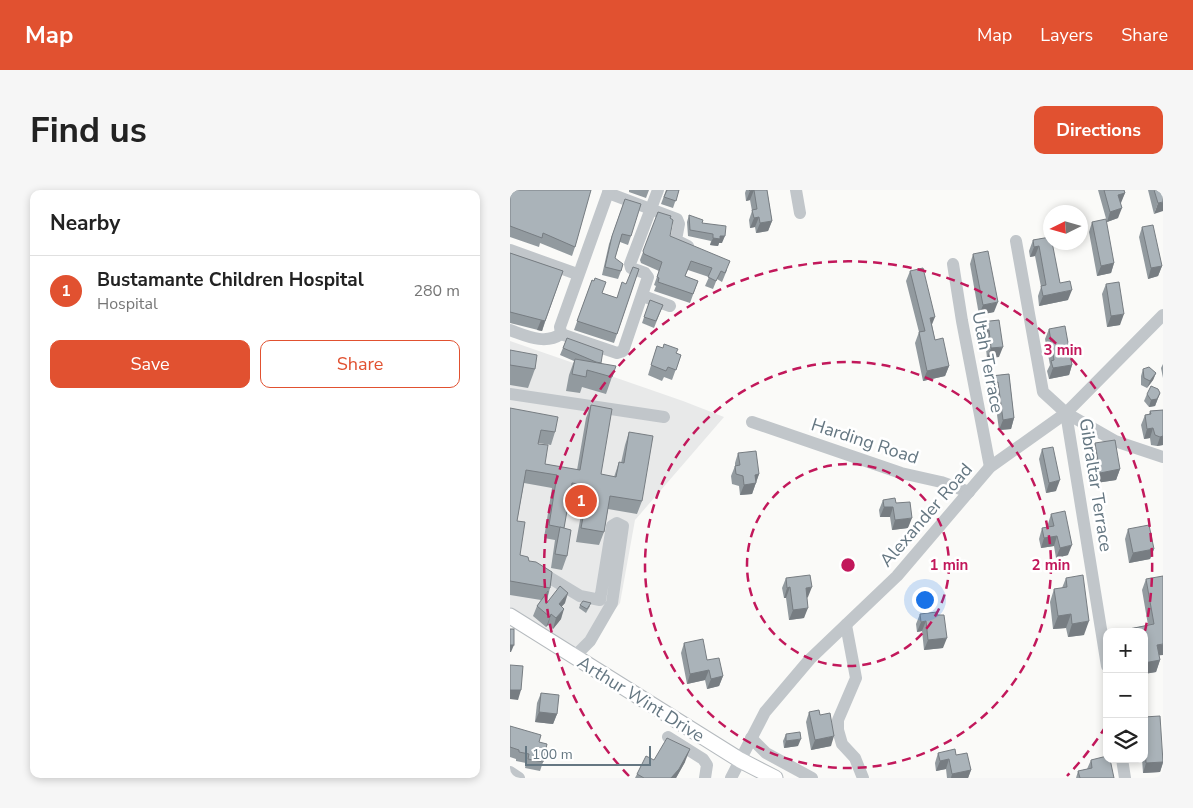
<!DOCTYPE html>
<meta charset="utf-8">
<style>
body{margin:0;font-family:"Nunito Sans",sans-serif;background:#f6f6f6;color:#222}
.controls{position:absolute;right:15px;bottom:15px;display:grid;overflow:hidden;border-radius:10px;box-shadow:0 2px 8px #0003}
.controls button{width:45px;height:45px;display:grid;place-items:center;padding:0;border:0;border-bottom:1px solid #e0e0e0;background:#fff;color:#222;font:25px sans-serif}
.compass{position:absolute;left:533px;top:15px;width:45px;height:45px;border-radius:50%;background:#fff;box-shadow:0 2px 8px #0003;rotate:265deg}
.scale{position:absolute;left:15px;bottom:12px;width:126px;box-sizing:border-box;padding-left:5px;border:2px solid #657782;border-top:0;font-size:14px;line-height:18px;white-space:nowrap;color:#657782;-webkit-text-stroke:4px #fff;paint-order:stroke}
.you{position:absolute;left:414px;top:409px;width:18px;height:18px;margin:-12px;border:4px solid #fff;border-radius:50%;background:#1a73e8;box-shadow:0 0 0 8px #1a73e833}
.badge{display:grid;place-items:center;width:32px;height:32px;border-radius:50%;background:#e15130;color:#fff;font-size:16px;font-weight:700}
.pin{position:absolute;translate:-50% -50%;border:2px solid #fff;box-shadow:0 1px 5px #0006}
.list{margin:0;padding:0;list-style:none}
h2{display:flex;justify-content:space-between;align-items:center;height:65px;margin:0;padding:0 20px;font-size:21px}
h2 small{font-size:16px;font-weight:400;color:#767676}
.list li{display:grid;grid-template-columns:32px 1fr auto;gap:15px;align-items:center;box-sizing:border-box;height:70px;padding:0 20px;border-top:1px solid #e0e0e0}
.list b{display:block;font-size:19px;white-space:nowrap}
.list p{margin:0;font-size:16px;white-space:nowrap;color:#767676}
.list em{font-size:16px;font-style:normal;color:#767676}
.actions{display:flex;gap:10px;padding:15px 20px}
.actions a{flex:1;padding:11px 0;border:1px solid #e15130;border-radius:10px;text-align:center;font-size:18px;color:#e15130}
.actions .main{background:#e15130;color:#fff}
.icon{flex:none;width:28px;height:28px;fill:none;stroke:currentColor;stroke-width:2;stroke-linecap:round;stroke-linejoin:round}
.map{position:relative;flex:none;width:653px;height:588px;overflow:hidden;border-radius:10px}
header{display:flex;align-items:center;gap:30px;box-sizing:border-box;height:70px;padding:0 25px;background:#e15130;color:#fff}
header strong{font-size:24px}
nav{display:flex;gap:28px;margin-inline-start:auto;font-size:18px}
.intro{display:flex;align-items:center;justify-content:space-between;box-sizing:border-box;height:120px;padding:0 30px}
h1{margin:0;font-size:35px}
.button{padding:12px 22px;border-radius:10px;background:#e15130;color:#fff;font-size:18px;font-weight:700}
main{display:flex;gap:30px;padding:0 30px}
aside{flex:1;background:#fff;border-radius:10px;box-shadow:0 2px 8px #0003}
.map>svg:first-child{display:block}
</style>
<header>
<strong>Map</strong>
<nav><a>Map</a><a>Layers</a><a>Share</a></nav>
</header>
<div class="intro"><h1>Find us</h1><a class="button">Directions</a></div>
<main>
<aside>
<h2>Nearby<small></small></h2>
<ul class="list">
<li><span class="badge">1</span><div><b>Bustamante Children Hospital</b><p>Hospital</p></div><em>280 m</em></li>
</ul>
<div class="actions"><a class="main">Save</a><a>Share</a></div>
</aside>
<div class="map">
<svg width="653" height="588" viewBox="0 0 653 588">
<rect width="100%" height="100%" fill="#fafaf8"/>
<polygon fill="#e8e9e9" points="0,151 173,211 214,227 125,330 110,413 68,463 0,417"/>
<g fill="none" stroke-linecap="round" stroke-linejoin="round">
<g stroke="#b5babe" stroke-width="17">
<polyline id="major" points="0,426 230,570 265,588"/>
</g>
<g stroke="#c1c6ca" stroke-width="12">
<polyline points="286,0 290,23"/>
<polyline points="98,3 167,29 169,34 166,50 178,56"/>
<polyline points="506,51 533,202 556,223 605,251 653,267"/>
<polyline points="0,60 67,84"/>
<polyline points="443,74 452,131 480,277"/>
<polyline points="133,106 160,116"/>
<path d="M0,140C17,146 35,155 51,144"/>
<polyline points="51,144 107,163 113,161 138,87 135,83 121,78 120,74 148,0"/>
<polyline points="51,144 50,137 99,0"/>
<polyline points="0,204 154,227"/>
<polyline points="556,223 597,476"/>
<polyline points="242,232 391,283 431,292 459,302"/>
<polyline points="27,380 70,406 90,410 102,336 107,333 113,336 102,413 80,451 68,463 58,463"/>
<polyline points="336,435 346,488 328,530 328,540 332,554 345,568 353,588"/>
<polyline points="158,547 193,569 197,575 195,588"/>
<polyline points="241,548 256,563 302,588"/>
<polyline points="612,569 615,588"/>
<polyline points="0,582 9,588"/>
<polyline points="221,588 255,522 300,469 387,386 480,277 556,223 653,125"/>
</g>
<use href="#major" stroke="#fff" stroke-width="15"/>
</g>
<g fill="#929a9f">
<polygon points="0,0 79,6 65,57 62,66 30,53 29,57 0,47"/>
<polygon points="119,0 139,0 136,8 119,2"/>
<polygon points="156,0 169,0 163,18 151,14"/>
<polygon points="236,0 257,0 262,31 258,41 246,43 245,37 240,38 239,30 242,21 240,10 236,11 235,3"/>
<polygon points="588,0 614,0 615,3 610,13 608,28 597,32"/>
<polygon points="638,0 653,0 644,24"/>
<polygon points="115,9 121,46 118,55 110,52 105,68 111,81 108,89 92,85 99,54"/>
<polygon points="148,22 160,28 160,46 217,80 212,92 207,89 203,99 195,96 199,87 178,80 175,86 188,91 180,113 144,101 146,96 144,95 149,81 131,73 130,70"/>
<polygon points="179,25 192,33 212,53 209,53 208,56 200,55 201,51 178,46 177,32"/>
<polygon points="582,32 604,73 601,83 587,86 579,42"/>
<polygon points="632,37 652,76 648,86 638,89 629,47"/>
<polygon points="540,47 550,93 558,110 529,116 528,106 531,97 525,66 520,67 519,61 523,50"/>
<polygon points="0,63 53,81 32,141 0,133"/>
<polygon points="463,64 484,122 469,125 460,74"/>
<polygon points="129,79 104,153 64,140 82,90 92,103 107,108 116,94"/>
<polygon points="400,81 422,135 425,150 439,176 435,186 413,191 405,153 409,142 396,91"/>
<polygon points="596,94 610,135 597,137 592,104"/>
<polygon points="140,110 153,115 144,138 132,133"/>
<polygon points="489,130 489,167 477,168 475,150 468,151 467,143 471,132"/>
<polygon points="539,139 562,175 559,185 539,189 537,181 540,175 535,149"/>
<polygon points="57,148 91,173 102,187 96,204 72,197 70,203 56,201 59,185 64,171 50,165"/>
<polygon points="147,156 171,165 162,190 154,187 152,191 138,185"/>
<polygon points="0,160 25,179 18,198 0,195"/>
<polygon points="653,174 653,188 651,178"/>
<polygon points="633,179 646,183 643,190 637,198 631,195 631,186"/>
<polygon points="499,184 504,228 501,239 489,240 484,202 478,203 477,196 481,186"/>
<polygon points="650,203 645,216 639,217 634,211 637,204"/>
<polygon points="81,215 91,284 104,287 109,272 111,273 115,255 119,242 132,311 127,324 98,319 94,342 89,355 66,352 74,309 59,307 54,338 57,366 52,380 41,378 45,350 34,348 42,298 14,293 7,331 10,365 19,371 40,398 36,414 55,413 52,416 51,429 43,439 38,435 36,437 23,426 27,416 31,410 0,405 0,218 45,242 41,255 28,253 35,274 67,280 76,228"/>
<polygon points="653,220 653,255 647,256 641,255 640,248 634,249 631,235 635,225 639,224 640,221"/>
<polygon points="585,253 610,279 606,290 586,293 582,264"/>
<polygon points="532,259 546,301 536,303 529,269"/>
<polygon points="228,263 249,284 242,304 230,305 229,296 222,294 221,286 225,276 225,273"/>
<polygon points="373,310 386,313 398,338 382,340 380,327 370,327 369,320"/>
<polygon points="541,324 558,365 546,368 544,356 531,358 529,349 532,338 538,337 538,334"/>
<polygon points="618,339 644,359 640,369 619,373 615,349"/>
<polygon points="276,388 298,407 297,408 294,428 279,430 276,408 274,408 272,398"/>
<polygon points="556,388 574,445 558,447 556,438 543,439 540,412 544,399 552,398"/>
<polygon points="636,389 653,465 649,465 650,470 646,482 634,484 634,442 618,442 619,439 638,435 632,400"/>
<polygon points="70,415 80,416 76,423 69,418"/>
<polygon points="410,424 427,425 433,458 414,460 412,441 407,442 406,434"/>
<polygon points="174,453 197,470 213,486 209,496 197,499 195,490 177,494 171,463"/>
<polygon points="31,503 47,524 43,534 25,532 27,513"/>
<polygon points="299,522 310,525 321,556 301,560 296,532"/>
<polygon points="634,527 653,567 653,573 650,582 633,583 632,569 634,569"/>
<polygon points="0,536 29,552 33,572 30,581 15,578 16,573 6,571 6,569 0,567"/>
<polygon points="276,544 288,556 274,558 273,551"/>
<polygon points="428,563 446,565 461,580 458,588 437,588 436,579 426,581 425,573"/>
<polygon points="144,570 175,572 166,588 125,588 127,584"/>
<polygon points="581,570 604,588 566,588 568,581 577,579"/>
</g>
<g fill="#777d82">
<polygon points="244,0 240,10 236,11 240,1"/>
<polygon points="615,3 611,13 604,15 608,5"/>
<polygon points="653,12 653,21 644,24 648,13"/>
<polygon points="612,18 608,28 597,32 600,22"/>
<polygon points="249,27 245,37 240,38 244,28"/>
<polygon points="262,31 258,41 246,43 250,33"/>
<polygon points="210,46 215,46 212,53 209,53 208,56 200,55 203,48"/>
<polygon points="529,56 525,66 520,67 524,57"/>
<polygon points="604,73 601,83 587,86 591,76"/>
<polygon points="652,76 648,86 638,89 641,78"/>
<polygon points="562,100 558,110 529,116 533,106"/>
<polygon points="488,112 484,122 469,125 473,115"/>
<polygon points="614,124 610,135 597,137 601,126"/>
<polygon points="425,127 421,137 420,128"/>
<polygon points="31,130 35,131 32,141 27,140"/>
<polygon points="479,140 475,150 468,151 472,141"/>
<polygon points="493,157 489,167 477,168 481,158"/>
<polygon points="562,175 559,185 539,189 543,178"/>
<polygon points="439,176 435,186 413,191 417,181"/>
<polygon points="646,183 643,190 637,198 640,191"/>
<polygon points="482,192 488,192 484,202 478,203"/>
<polygon points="650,203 645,216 639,217 641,210"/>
<polygon points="504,228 501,239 489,240 493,230"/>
<polygon points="643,238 640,248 634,249 637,239"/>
<polygon points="653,246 653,255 647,256 650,247"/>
<polygon points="610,279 606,290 586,293 590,283"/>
<polygon points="249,284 242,304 230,305 234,295 245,285"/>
<polygon points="550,290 546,301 536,303 539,293"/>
<polygon points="374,317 383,317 380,327 370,327"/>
<polygon points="402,328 398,338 382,340 385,330"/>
<polygon points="547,346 544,356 531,358 534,348"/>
<polygon points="562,355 558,365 546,368 550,358"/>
<polygon points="644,359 640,369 619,373 623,363"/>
<polygon points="280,397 276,408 274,408 277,398"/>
<polygon points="302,397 298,407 292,408 296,398"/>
<polygon points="58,403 55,413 45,424 49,414"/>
<polygon points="298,418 294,428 279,430 283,420"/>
<polygon points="54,419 51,429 43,439 46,428"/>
<polygon points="41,424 38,435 36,437 40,427"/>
<polygon points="561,424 556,438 543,439 548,426"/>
<polygon points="416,431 412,441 407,442 411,432"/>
<polygon points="579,431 574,445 558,447 562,434"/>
<polygon points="437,448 433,458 414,460 418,450"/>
<polygon points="653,454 653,465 643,466 647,455"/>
<polygon points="0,455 4,455 1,462 0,462"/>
<polygon points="650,470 646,482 634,484 634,473"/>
<polygon points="199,480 195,490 177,494 180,484"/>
<polygon points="213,486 209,496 197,499 201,489"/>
<polygon points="0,500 11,500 8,510 0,509"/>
<polygon points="29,522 47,524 43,534 25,532"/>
<polygon points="324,546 321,556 301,560 305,550"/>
<polygon points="291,549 288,556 274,558 276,551"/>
<polygon points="180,559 175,572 166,588 161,588"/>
<polygon points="439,569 436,579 426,581 430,571"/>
<polygon points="653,572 650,582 633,583 636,573"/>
<polygon points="461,580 458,588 441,588 442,584"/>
</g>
<g fill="#aab3b9" stroke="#777d82">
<polygon points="0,0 81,0 65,57 33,43 32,48 0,36"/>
<polygon points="157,0 169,0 166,11 154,7"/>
<polygon points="239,0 257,0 262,31 250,33 249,27 244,28 242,20 247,19 244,0 240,1"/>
<polygon points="594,0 614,0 615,3 608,5 612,18 600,22"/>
<polygon points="644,0 653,0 653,12 648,13"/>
<polygon points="115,9 131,14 121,46 112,44 105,68 113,74 111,81 95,77 102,46"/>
<polygon points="148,22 161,26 160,28 163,30 160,46 220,71 215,83 211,81 206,91 198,87 202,78 181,71 175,86 188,91 183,104 148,92 149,88 147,87 152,72 134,64 133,61"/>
<polygon points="179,25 193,30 192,33 216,36 215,46 210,46 210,49 203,48 203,44 180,40"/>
<polygon points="596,29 604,73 591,76 582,32"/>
<polygon points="643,35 652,76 641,78 632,37"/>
<polygon points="540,47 540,52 542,52 550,93 560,91 562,100 533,106 531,96 536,95 529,56 524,57 523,50"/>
<polygon points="478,61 488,112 473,115 463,64"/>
<polygon points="0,63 53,81 35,131 0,122"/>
<polygon points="123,77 129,79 107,144 67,131 82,90 84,91 85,88 96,92 92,103 107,108 112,92 116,94"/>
<polygon points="413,78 425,127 420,128 425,150 433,148 439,176 417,181 409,142 415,141 400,81"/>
<polygon points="609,92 614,124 601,126 596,94"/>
<polygon points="140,110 153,115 146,131 134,127"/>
<polygon points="489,130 493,157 481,158 479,140 472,141 471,132"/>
<polygon points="555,136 562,175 543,178 541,171 544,170 539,139"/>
<polygon points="57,148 93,161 91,173 86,172 53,158"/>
<polygon points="154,154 168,159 166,163 171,165 166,180 158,177 156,181 141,175 147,156 153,158"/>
<polygon points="0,160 27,165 25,179 0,175"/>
<polygon points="65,169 106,176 102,187 77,180 76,187 62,184"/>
<polygon points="639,177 646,183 640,191 634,188 633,179"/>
<polygon points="499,184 504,228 493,230 488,192 482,192 481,186"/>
<polygon points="641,196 648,199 650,203 647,209 641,210 637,204"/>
<polygon points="81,215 102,219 91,284 106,287 109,272 114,273 119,242 143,246 132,311 100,306 94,342 71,338 79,296 62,293 54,338 39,335 47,285 16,280 7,331 15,332 10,365 18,367 19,371 26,372 42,382 40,398 0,391 0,218 48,227 45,242 31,240 28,254 38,255 35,274 70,280"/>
<polygon points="653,220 653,246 650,247 645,245 643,238 637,239 635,225 641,224 640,221"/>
<polygon points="605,250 610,279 590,283 585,253"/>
<polygon points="543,257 550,290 539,293 532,259"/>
<polygon points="246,261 249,284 245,285 246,293 234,295 233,286 226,284 225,276 230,275 228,263"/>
<polygon points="385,308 386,313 400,312 402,328 385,330 383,317 374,317 373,310"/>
<polygon points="555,321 562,355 550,358 547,346 534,348 532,338 544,336 541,324"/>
<polygon points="639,335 644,359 623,363 618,339"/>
<polygon points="50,337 61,340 57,366 45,364"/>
<polygon points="300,385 302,397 296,398 298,418 283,420 280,397 277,398 276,388"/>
<polygon points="573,385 579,431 562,434 561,424 548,426 544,399 557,397 556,388"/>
<polygon points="653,386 653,454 647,455 650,470 634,473 634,442 620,442 619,439 644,434 636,389"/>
<polygon points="50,396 58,403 49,414 54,419 46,428 41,424 40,427 27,416 38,401 36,414"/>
<polygon points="73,411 81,413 77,419 70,415"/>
<polygon points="427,422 427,425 434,425 437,448 418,450 416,431 411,432 410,424"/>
<rect x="0" y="439" width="4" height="16"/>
<polygon points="193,449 197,470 209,468 213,486 201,489 199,480 180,484 174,453"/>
<polygon points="0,475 13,476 11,500 0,500"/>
<polygon points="31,503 49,505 47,524 29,522"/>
<polygon points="309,520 310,525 320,523 324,546 305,550 299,522"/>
<polygon points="650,526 653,572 636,573 634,545 634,527"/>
<polygon points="0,536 31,545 29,552 37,554 33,572 18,569 19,564 9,562 9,560 0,557"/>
<polygon points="290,542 291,549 276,551 276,544"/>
<polygon points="157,548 180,559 169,579 161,588 134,588 127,584 136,566 144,570"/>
<polygon points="445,559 446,565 457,563 461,580 442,584 439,569 430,571 428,563"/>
<polygon points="597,566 597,569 600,569 604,588 570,588 568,581 582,578 581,570"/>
</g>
<g fill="none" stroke="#c2185b" stroke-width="2.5" stroke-dasharray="9 6">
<circle cx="338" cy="375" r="101"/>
<circle cx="338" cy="375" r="203"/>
<path d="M596 536A304 304 0 0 1 557 586M119 586A304 304 0 1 1 635 441"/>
</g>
<g text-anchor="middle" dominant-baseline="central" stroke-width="5" stroke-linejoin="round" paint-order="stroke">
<g font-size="18" fill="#657782" stroke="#fff">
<text transform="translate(478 172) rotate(79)">Utah Terrace</text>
<text transform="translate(355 251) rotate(18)">Harding Road</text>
<text transform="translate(586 295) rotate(81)">Gibraltar Terrace</text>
<text transform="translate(416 325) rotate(-49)">Alexander Road</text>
<text transform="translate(131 509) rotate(32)">Arthur Wint Drive</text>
</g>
</g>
<circle cx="338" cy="375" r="8" fill="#c2185b" stroke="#fff" stroke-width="2.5"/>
<g font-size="15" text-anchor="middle" font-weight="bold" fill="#c2185b" stroke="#fff" stroke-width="5" stroke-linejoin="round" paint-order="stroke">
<text x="553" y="165">3 min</text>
<text x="439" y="380">1 min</text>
<text x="541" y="380">2 min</text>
</g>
</svg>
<div class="controls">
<button>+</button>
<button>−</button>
<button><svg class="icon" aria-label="layers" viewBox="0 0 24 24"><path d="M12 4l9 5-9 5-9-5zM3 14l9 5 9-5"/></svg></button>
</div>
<svg class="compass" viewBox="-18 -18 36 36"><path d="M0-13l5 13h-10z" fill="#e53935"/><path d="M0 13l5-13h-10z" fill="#767676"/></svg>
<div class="scale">100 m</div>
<div class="you"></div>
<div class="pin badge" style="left:71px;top:311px">1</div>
</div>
</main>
